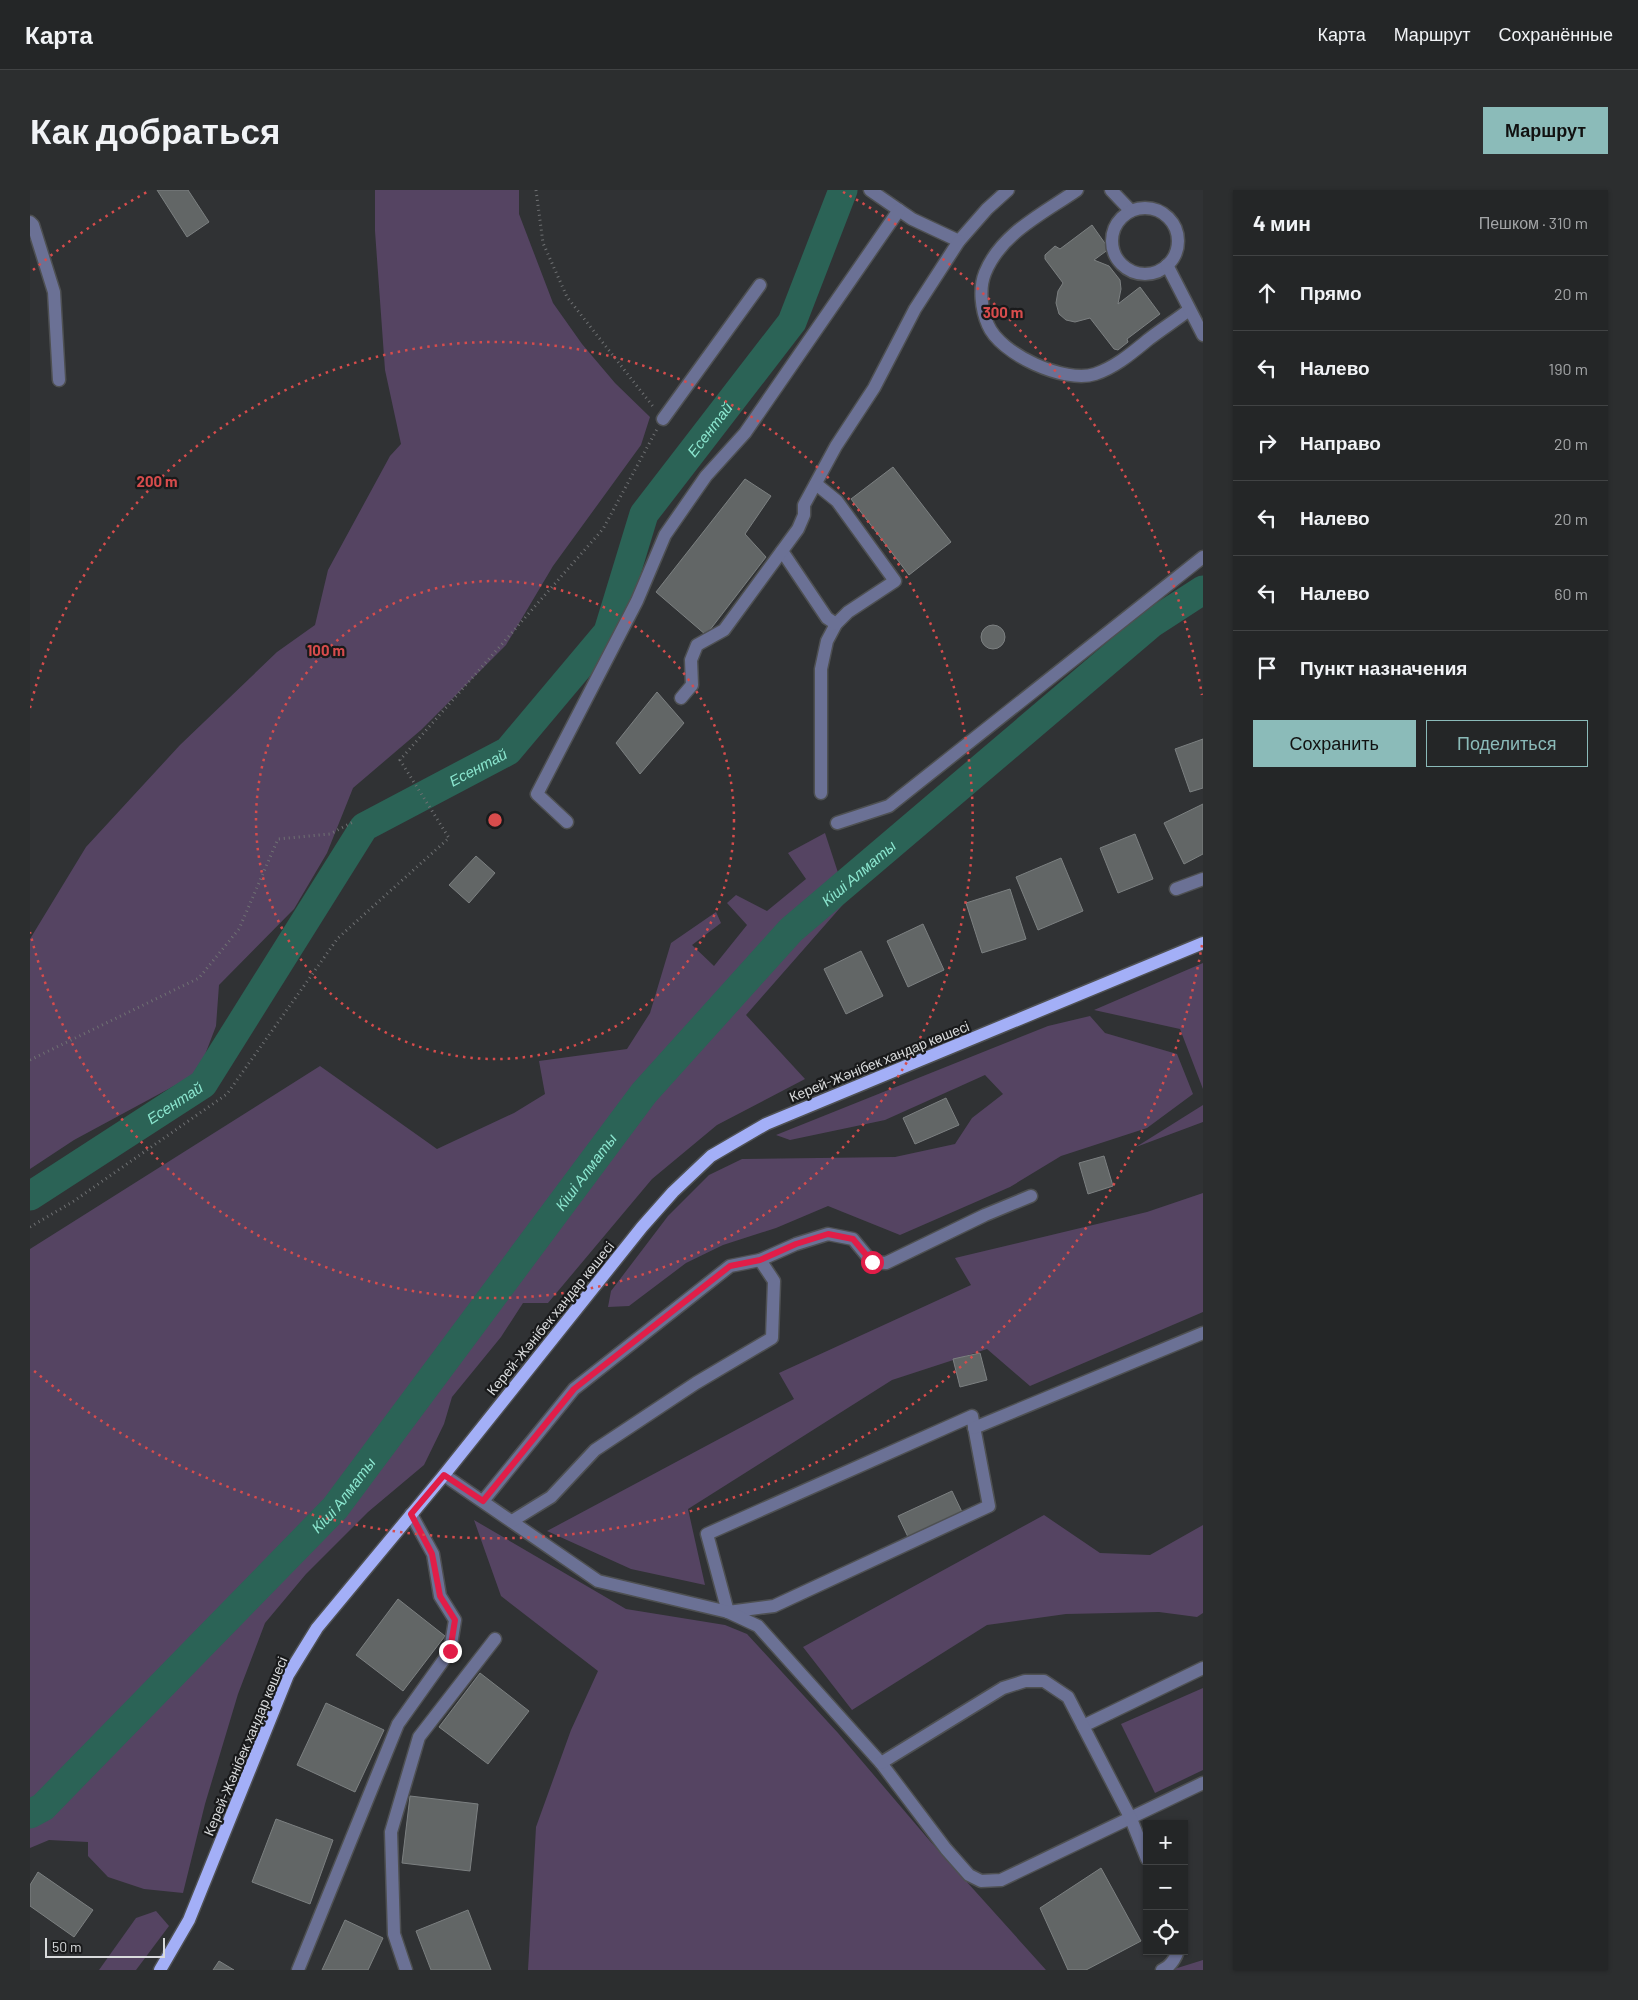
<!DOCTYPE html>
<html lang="ru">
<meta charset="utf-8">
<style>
body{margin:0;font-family:Barlow,sans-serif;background:#2c2e2f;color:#f1f3f6}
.controls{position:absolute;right:15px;bottom:15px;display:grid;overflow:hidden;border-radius:0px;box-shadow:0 1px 4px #0004}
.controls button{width:45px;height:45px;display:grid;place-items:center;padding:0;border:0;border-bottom:1px solid #414344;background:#242627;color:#f1f3f6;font:25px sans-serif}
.scale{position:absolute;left:15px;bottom:12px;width:120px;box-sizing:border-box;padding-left:5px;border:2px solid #d9dbdc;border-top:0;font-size:14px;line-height:18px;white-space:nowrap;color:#d9dbdc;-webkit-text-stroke:4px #191a1b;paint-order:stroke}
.stop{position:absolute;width:15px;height:15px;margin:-11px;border:4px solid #e11d48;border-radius:50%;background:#fff}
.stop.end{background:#e11d48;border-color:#fff;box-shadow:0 1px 5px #0008}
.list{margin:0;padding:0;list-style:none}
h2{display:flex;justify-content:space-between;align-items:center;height:65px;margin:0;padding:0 20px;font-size:21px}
h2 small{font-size:16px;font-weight:400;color:#a3a5a7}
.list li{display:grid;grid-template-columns:32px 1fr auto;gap:15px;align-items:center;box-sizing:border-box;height:75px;padding:0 20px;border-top:1px solid #414344}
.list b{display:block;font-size:19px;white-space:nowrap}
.list em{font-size:16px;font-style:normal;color:#a3a5a7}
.actions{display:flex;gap:10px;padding:15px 20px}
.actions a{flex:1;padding:11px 0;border:1px solid #8bbbb9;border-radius:0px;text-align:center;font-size:18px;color:#8bbbb9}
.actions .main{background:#8bbbb9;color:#111}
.icon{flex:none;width:28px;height:28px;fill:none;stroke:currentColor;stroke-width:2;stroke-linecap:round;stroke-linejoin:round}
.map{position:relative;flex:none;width:1173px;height:1780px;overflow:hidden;border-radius:0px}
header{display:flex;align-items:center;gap:30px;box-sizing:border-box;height:70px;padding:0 25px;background:#242627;border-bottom:1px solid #414344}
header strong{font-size:24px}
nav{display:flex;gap:28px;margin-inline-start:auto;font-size:18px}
.intro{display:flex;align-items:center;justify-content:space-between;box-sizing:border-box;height:120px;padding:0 30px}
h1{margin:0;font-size:35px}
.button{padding:12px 22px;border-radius:0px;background:#8bbbb9;color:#111;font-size:18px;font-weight:700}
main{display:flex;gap:30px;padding:0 30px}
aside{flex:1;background:#242627;border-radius:0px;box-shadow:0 1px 4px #0004}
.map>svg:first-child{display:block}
</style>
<header>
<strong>Карта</strong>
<nav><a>Карта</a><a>Маршрут</a><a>Сохранённые</a></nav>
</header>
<div class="intro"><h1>Как добраться</h1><a class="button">Маршрут</a></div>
<main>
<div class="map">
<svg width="1173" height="1780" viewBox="0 0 1173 1780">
<rect width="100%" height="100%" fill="#303234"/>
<g fill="#554462">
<polygon points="345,0 489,0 489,24 523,113 552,154 585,193 620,227 611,255 523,376 476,455 391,540 323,598 297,663 264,719 189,795 186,836 168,883 44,950 0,979 0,749 56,657 150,555 247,462 285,435 298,380 360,266 371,254 355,180 345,41"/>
<polygon points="795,643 817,710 716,825 775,889 687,935 622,989 518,1113 493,1113 471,1147 422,1207 414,1234 394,1275 338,1322 276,1384 235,1433 208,1504 175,1614 153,1703 114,1699 78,1687 58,1666 58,1652 19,1650 0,1658 0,1059 290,876 407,959 484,923 515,904 509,871 597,859 620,823 641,753 686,722 691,733 662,755 684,776 717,735 697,713 706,705 737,721 776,689 758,663"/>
<polygon points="1173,773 1173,899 1150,839 1064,820"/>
<polygon points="1060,826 1075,843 1147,864 1163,904 1117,938 1031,966 980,997 870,1045 798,1016 746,1038 693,1055 656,1073 599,1116 578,1117 581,1101 638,1026 679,985 712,969 865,967 925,954 942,928 973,904 955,885 855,930 760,950 746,945 1018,836"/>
<polygon points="1173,915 1173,932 1106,957"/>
<polygon points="1173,1003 1173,1122 1000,1196 957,1159 862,1190 658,1319 675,1395 601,1379 517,1341 764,1209 749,1183 941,1095 925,1068 1117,1022"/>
<polygon points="1014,1325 1070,1363 1120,1365 1173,1335 1173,1423 1167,1427 1129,1422 1036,1424 957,1435 822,1520 773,1457"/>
<polygon points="444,1330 596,1419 695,1435 717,1444 808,1543 900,1651 1016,1780 498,1780 506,1637 541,1540 568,1481 471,1406"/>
<polygon points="1173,1498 1173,1580 1125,1603 1091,1534"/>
<polygon points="126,1721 139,1736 106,1780 69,1780 106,1728"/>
<polygon points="1173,1770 1173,1780 1141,1780"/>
</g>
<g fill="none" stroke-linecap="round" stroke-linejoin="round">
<g stroke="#2b6356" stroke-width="29">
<path id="s1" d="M0,1006L173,894L334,637L478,561L578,442L614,324L762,132L813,0"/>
<path id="s2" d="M0,1624L13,1617L305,1318L614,903L761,740L1122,433L1173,400"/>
</g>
</g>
<g fill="#626666" stroke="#7c8081">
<polygon points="127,0 158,0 179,32 157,47"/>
<polygon points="1062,35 1079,59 1064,70 1079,76 1090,90 1091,99 1088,114 1110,97 1130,124 1097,149 1098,152 1088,160 1084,159 1060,128 1045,132 1036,130 1029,124 1026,113 1028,101 1033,93 1015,69 1015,65 1025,56 1030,59"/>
<polygon points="863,277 921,352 879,385 821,309"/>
<polygon points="715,289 741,306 715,344 736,367 676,445 626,402"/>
<circle cx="963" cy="447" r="12"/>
<polygon points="627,502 654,533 610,584 586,553"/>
<polygon points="1173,549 1173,598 1160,602 1145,559"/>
<polygon points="1173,614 1173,664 1154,674 1134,633"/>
<polygon points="1105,644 1123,689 1088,703 1070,658"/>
<polygon points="446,666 465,683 439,713 419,695"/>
<polygon points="1031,668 1053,721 1008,740 986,687"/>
<polygon points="980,699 996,749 952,763 936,713"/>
<polygon points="893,734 914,780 878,797 857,751"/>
<polygon points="831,761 853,806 816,824 794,779"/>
<polygon points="916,908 929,935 885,954 873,928"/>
<polygon points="1074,966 1083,996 1058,1004 1049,973"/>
<polygon points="950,1163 957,1190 930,1197 923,1169"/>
<polygon points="922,1301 932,1322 878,1347 868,1326"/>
<polygon points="368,1409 415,1446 373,1501 326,1465"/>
<polygon points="450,1483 499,1521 458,1574 409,1537"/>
<polygon points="296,1513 354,1540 325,1602 267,1575"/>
<polygon points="380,1606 448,1614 440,1681 372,1673"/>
<polygon points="246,1629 303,1650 280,1714 222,1692"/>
<polygon points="1071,1678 1111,1751 1056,1780 1038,1780 1010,1718"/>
<polygon points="8,1682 63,1720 44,1747 0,1716 0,1695"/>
<polygon points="438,1720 461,1780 401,1780 386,1741"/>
<polygon points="315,1730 353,1748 338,1780 292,1780"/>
<polygon points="189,1771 204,1780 183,1780"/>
</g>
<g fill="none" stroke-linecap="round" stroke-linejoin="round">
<g stroke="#4e5052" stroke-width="15">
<g id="minor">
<polyline points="840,0 882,29 929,51 957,19 978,0"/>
<path d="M1047,0C1014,23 971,43 955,83C949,98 951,119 958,135C970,164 1035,194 1065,184C1086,177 1103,162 1119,149C1132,139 1146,130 1159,120"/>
<polyline points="1081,0 1101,21"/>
<circle cx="1115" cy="51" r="33"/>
<polyline points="0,32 3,35 24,102 29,190"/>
<polyline points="1137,75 1173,145"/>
<polyline points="633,229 730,95"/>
<polyline points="786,294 807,311 865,391 818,422 806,434 797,451 791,479 791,603"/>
<polyline points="752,361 797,428 806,434"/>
<polyline points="651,508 662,495 661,470 667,455 694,440 768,339 774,325 774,315 806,256 844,198 885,119 929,51"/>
<polyline points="537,632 507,604 607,411 635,345 676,286 715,243 869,20"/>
<polyline points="807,633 859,616 1173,367"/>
<polyline points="1146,699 1173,689"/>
<polygon points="942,1226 959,1316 744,1416 698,1422 677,1344"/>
<polyline points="944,1238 1173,1143"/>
<polyline points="414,1285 568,1391 698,1422 728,1436 851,1573 916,1659 939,1685 951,1691 971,1690 1173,1593"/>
<polyline points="453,1311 544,1199 700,1076 730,1070 766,1054 798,1044 823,1049 842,1072 856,1073 955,1025 1001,1006"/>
<polyline points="482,1331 521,1307 565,1260 666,1193 742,1148 744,1091 730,1070"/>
<polyline points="1053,1536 1173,1478"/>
<polyline points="851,1573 973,1498 995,1491 1014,1491 1038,1507 1101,1629 1117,1669"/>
<polyline points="268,1780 368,1534 420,1461 425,1430 410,1406 403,1364 381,1324"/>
<polyline points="376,1780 364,1744 361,1642 389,1547 465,1449"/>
<path d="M1132,1780C1140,1777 1145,1769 1148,1761"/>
</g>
</g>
<g stroke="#4e5052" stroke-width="15">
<polyline id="major" points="130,1780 159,1730 258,1485 287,1438 414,1285 612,1037 643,1002 681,966 736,934 1173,753"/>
</g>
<g stroke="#6f7173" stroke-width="3" stroke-dasharray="1 4" stroke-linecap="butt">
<polyline points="506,0 513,53 537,107 625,219"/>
<polyline points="0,870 169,788 209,739 248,649 300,644 323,632"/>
<polyline points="0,1037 44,1011 197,904 308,748 419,648 370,570 573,339 627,239"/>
</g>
<use href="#minor" stroke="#6b7195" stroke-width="12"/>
<use href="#major" stroke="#a3aff7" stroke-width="12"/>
</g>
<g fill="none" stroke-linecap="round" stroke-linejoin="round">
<polyline stroke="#e11d48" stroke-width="6" points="420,1461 425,1430 410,1406 402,1364 381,1324 414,1285 453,1311 544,1199 700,1076 730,1070 766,1054 798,1044 823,1049 842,1072"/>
</g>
<g fill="none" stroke="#d74c4c" stroke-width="2.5" stroke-dasharray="2.5 5">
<circle cx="465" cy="630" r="239"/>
<path d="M0 518A478 478 0 1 1 0 742"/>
<path d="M1172 755A718 718 0 0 1 3 1180M3 80A718 718 0 0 1 117 2M813 2A718 718 0 0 1 1172 505"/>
</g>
<g text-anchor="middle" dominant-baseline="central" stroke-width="4.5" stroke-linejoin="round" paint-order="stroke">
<g font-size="14" fill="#d9dbdc" stroke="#191a1b">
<text transform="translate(849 871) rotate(-22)">Керей-Жәнібек хандар көшесі</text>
<text transform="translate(520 1128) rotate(-51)">Керей-Жәнібек хандар көшесі</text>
<text transform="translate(215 1556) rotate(-67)">Керей-Жәнібек хандар көшесі</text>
</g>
<g font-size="15" font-style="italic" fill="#8be6cf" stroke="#191a1b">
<text stroke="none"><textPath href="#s1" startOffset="1058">Есентай</textPath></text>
<text stroke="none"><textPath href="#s1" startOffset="638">Есентай</textPath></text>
<text stroke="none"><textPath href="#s2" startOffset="1258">Кіші Алматы</textPath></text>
<text stroke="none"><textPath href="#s1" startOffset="172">Есентай</textPath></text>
<text stroke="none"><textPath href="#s2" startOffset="852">Кіші Алматы</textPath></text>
<text stroke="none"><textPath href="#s2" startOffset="448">Кіші Алматы</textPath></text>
</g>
</g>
<circle cx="465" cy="630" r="8" fill="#d74c4c" stroke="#191a1b" stroke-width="2.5"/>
<g font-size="15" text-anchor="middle" font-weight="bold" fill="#d74c4c" stroke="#191a1b" stroke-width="4.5" stroke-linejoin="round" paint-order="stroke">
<text x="973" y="128">300 m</text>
<text x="127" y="297">200 m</text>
<text x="296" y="466">100 m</text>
</g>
</svg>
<div class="controls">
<button>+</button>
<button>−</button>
<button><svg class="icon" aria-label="locate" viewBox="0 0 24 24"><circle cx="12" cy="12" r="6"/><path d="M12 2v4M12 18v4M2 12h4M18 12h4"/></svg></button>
</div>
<div class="scale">50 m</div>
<div class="stop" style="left:842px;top:1072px"></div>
<div class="stop end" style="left:420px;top:1461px"></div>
</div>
<aside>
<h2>4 мин<small>Пешком · 310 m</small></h2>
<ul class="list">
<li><svg class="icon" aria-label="ahead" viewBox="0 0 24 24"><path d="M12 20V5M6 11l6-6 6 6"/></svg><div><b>Прямо</b></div><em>20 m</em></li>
<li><svg class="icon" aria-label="left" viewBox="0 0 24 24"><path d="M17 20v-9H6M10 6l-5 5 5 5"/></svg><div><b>Налево</b></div><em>190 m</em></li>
<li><svg class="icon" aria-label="right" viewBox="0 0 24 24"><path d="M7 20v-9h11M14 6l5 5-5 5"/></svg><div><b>Направо</b></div><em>20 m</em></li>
<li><svg class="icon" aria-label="left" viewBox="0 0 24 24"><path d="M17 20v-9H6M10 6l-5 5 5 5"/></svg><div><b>Налево</b></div><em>20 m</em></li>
<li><svg class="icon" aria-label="left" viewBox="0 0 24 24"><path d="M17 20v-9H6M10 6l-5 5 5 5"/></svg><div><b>Налево</b></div><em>60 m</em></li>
<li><svg class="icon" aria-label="arrive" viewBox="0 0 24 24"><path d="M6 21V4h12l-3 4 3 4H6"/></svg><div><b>Пункт назначения</b></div></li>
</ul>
<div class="actions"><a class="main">Сохранить</a><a>Поделиться</a></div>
</aside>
</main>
